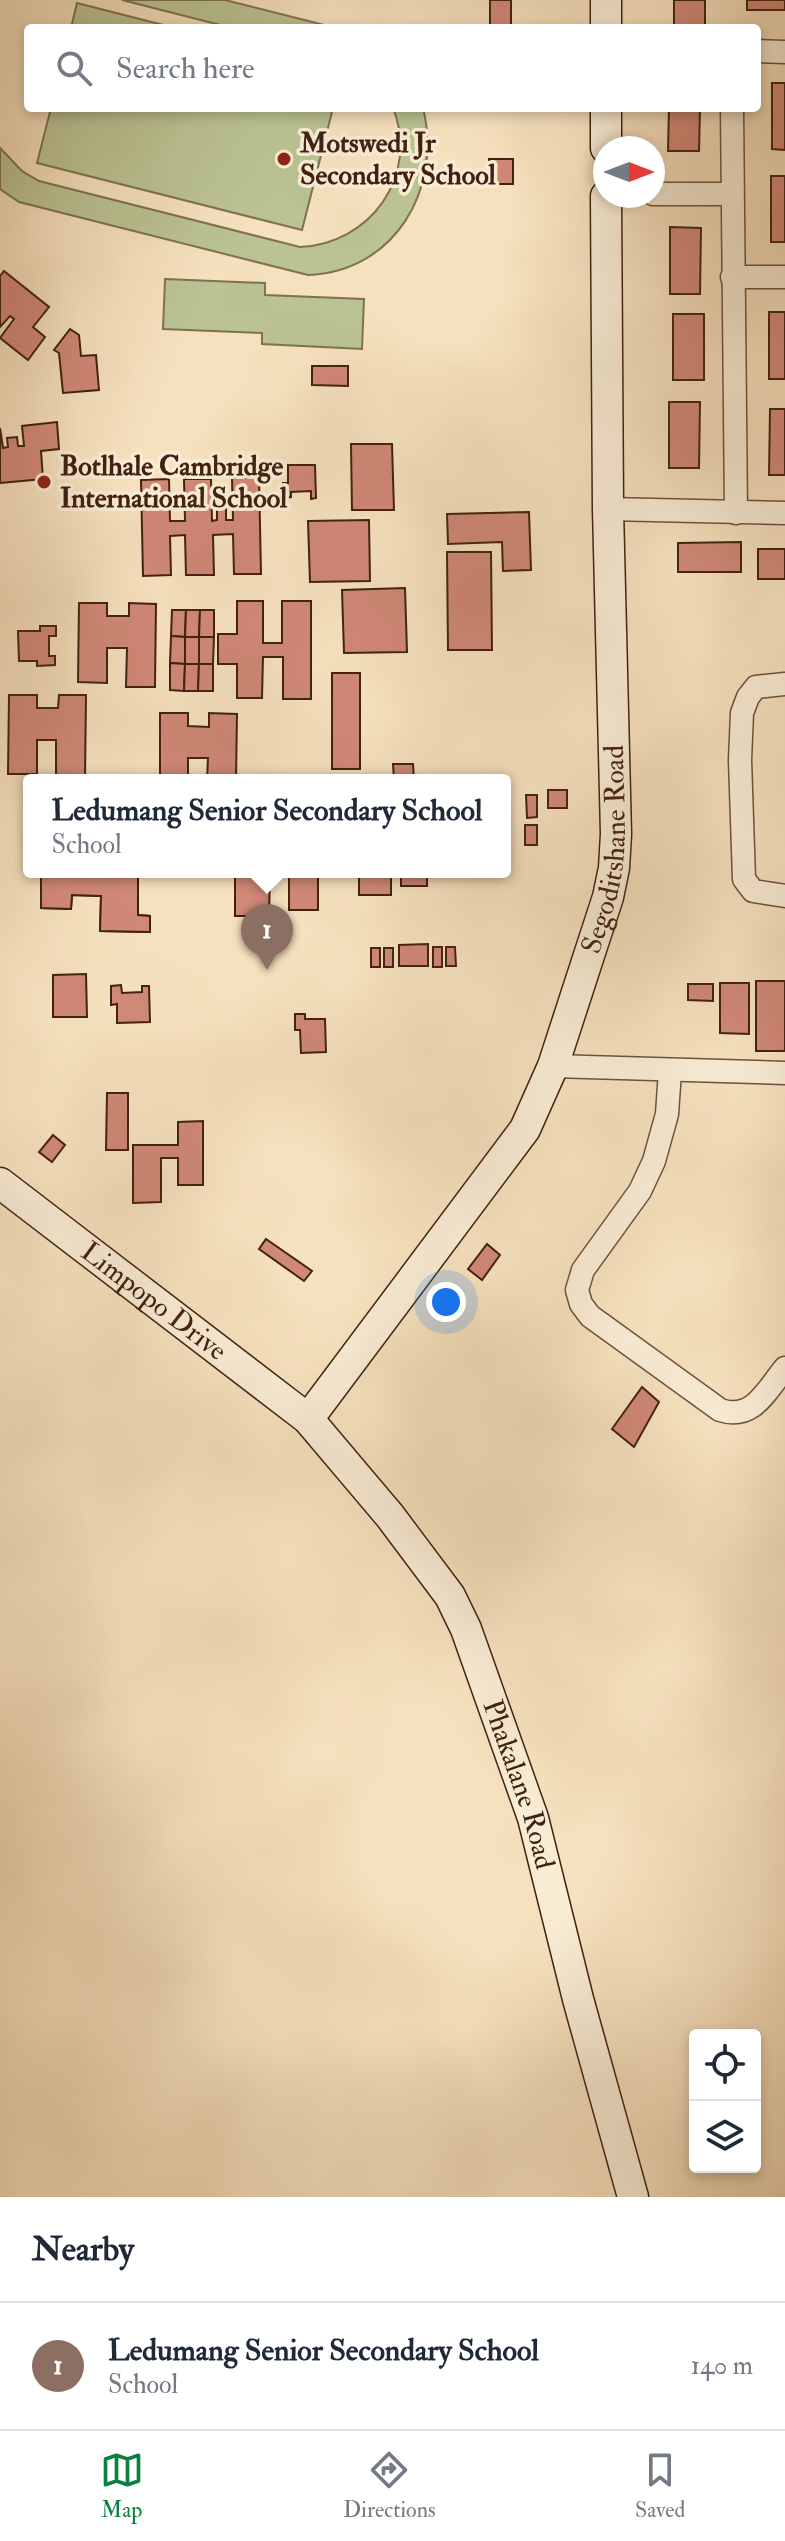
<!DOCTYPE html>
<style>
body{margin:0;font-family:"IM FELL Double Pica",serif;background:#f2f2f3;color:#1f2937}
.controls{position:absolute;right:24px;bottom:24px;display:grid;overflow:hidden;border-radius:8px;box-shadow:0 4px 12px #0003}
.controls button{width:72px;height:72px;display:grid;place-items:center;padding:0;border:0;border-bottom:2px solid #e0e1e3;background:#fff;color:#1f2937;font:40px sans-serif}
.compass{position:absolute;left:593px;top:136px;width:72px;height:72px;border-radius:50%;background:#fff;box-shadow:0 4px 12px #0003;rotate:90deg}
.you{position:absolute;left:446px;top:1302px;width:28px;height:28px;margin:-20px;border:6px solid #fff;border-radius:50%;background:#1a73e8;box-shadow:0 0 0 12px #1a73e833}
.badge{display:grid;place-items:center;width:52px;height:52px;border-radius:50%;background:#0b8043;color:#fff;font-size:26px;font-weight:700}
.pin{position:absolute;translate:-50% -66px;filter:drop-shadow(0 2px 4px #0008)}
.pin::after{content:'';position:absolute;top:42px;width:28px;height:24px;background:inherit;clip-path:polygon(0 0,100% 0,50% 100%)}
.popup{position:absolute;left:23px;top:774px;width:488px;height:104px;box-sizing:border-box;display:grid;place-content:center;border-radius:8px;background:#fff;filter:drop-shadow(0 2px 6px #0005);font-size:26px;white-space:nowrap;color:#747a83}
.popup b{font-size:30px;color:#1f2937}
.popup::after{content:'';position:absolute;left:50%;top:100%;margin-left:-16px;border:16px solid transparent;border-top-color:#fff}
.list{margin:0;padding:0;list-style:none}
h2{display:flex;justify-content:space-between;align-items:center;height:104px;margin:0;padding:0 32px;font-size:34px}
h2 small{font-size:26px;font-weight:400;color:#747a83}
.list li{display:grid;grid-template-columns:52px 1fr auto;gap:24px;align-items:center;box-sizing:border-box;height:128px;padding:0 32px;border-top:2px solid #e0e1e3}
.list b{display:block;font-size:30px;white-space:nowrap}
.list p{margin:0;font-size:26px;white-space:nowrap;color:#747a83}
.list em{font-size:26px;font-style:normal;color:#747a83}
.icon{flex:none;width:44px;height:44px;fill:none;stroke:currentColor;stroke-width:2;stroke-linecap:round;stroke-linejoin:round}
.map{position:relative;flex:none;width:785px;height:2197px;overflow:hidden}
.search{position:absolute;background:#fff;box-shadow:0 4px 12px #0003;left:24px;right:24px;top:24px;height:88px;display:flex;align-items:center;gap:20px;box-sizing:border-box;padding:0 28px;border-radius:8px;color:#747a83;font-size:30px}
.sheet{height:232px;background:#fff}
nav{display:flex;justify-content:space-around;align-items:center;box-sizing:border-box;height:112px;border-top:2px solid #e0e1e3;background:#fff;font-size:22px;color:#747a83}
nav a{display:grid;justify-items:center;gap:4px}
nav .on{color:#0b8043}
.map>svg:first-child{display:block}
</style>
<div class="map">
<svg width="785" height="2197" viewBox="0 0 785 2197">
<rect width="100%" height="100%" fill="#f6e1be"/>
<filter id="stains"><feTurbulence type="fractalNoise" baseFrequency=".0025" numOctaves="4"/><feColorMatrix values="0 0 0 0 .2 0 0 0 0 .09 0 0 0 0 .02 0 0 0 .5 -.17"/></filter>
<radialGradient id="worn" r=".72"><stop offset=".6" stop-color="#630" stop-opacity="0"/><stop offset="1" stop-color="#630" stop-opacity=".3"/></radialGradient>
<g fill="#bbc393" stroke="#7e7252" stroke-width="2">
<polygon points="122,0 225,0 336,28 232,28"/>
<polygon points="77,3 175,28 71,28"/>
<polygon points="51,108 333,108 302,230 37,163"/>
<path d="M393,108H423C443,188 395,272 308,275L19,202L0,189V148L22,171L39,181L300,247C370,244 420,176 393,108Z"/>
<polygon points="165,279 265,283 265,295 364,299 362,349 262,344 262,333 163,329"/>
</g>
<g fill="#d08877" stroke="#422112" stroke-width="2">
<rect x="490" y="0" width="21" height="28"/>
<rect x="674" y="0" width="31" height="28"/>
<rect x="747" y="0" width="38" height="10"/>
<polygon points="772,83 785,83 785,150 772,149"/>
<polygon points="669,108 700,108 699,151 668,151"/>
<rect x="489" y="159" width="24" height="25"/>
<rect x="771" y="176" width="14" height="66"/>
<polygon points="670,227 701,228 700,294 670,294"/>
<polygon points="4,271 49,307 33,327 45,337 28,360 0,338 14,319 10,316 0,327 0,276"/>
<rect x="769" y="312" width="16" height="67"/>
<rect x="673" y="314" width="31" height="66"/>
<polygon points="70,329 79,335 81,356 96,355 99,390 63,393 59,353 54,350"/>
<polygon points="312,366 348,366 348,386 312,385"/>
<polygon points="669,402 700,402 699,468 669,468"/>
<polygon points="770,409 785,409 785,475 769,475"/>
<polygon points="57,422 59,449 41,451 43,479 0,483 0,428 3,448 8,447 7,438 17,437 18,446 24,446 22,426"/>
<polygon points="351,444 392,444 394,510 352,510"/>
<polygon points="288,465 315,465 316,498 311,499 311,491 291,492 291,497 283,498 283,483 288,483"/>
<polygon points="259,477 261,574 234,574 233,534 213,535 214,575 186,575 185,535 170,536 171,575 143,576 141,480 169,479 170,521 185,521 184,479 211,479 212,521 217,520 217,509 226,508 226,520 233,520 232,478"/>
<polygon points="529,512 531,570 503,571 502,542 448,544 447,514"/>
<polygon points="369,520 370,581 310,582 308,521"/>
<polygon points="741,542 741,572 678,572 678,543"/>
<rect x="758" y="549" width="27" height="30"/>
<polygon points="447,552 491,552 492,650 448,650"/>
<polygon points="405,588 407,652 344,653 342,590"/>
<polygon points="237,601 263,601 263,643 282,643 282,601 311,601 311,699 283,699 283,657 263,657 262,698 237,698 237,664 218,664 218,634 237,634"/>
<polygon points="79,603 107,603 107,616 129,616 129,603 156,604 155,687 126,687 127,648 107,648 107,683 78,682"/>
<polygon points="172,610 186,610 185,637 171,636"/>
<polygon points="186,610 200,610 199,637 185,637"/>
<polygon points="200,610 214,610 214,637 199,637"/>
<polygon points="40,626 56,626 56,636 49,636 49,656 55,656 55,665 37,666 37,661 19,661 18,631 40,631"/>
<polygon points="171,636 185,637 185,664 170,663"/>
<rect x="185" y="637" width="14" height="27"/>
<polygon points="199,637 214,637 213,664 199,664"/>
<polygon points="170,663 185,664 184,691 170,690"/>
<polygon points="185,664 199,664 198,691 184,691"/>
<polygon points="199,664 213,664 213,691 198,691"/>
<rect x="332" y="673" width="28" height="96"/>
<polygon points="9,695 37,695 37,708 58,708 59,695 86,695 85,779 56,779 56,740 37,740 37,774 8,774"/>
<polygon points="160,713 188,713 188,726 209,727 209,713 237,714 236,780 207,780 208,758 188,758 188,780 160,780"/>
<polygon points="393,764 413,764 414,780 394,780"/>
<rect x="548" y="790" width="19" height="18"/>
<polygon points="526,795 537,795 537,817 527,818"/>
<rect x="525" y="825" width="12" height="20"/>
<polygon points="41,872 138,872 138,915 150,916 150,932 100,931 101,896 72,895 71,909 41,908"/>
<polygon points="41,872 138,872 138,915 150,916 150,932 100,931 101,896 72,895 71,909 41,908"/>
<polygon points="235,872 270,872 269,916 235,916"/>
<rect x="289" y="872" width="29" height="38"/>
<rect x="359" y="872" width="32" height="23"/>
<rect x="401" y="872" width="26" height="14"/>
<polygon points="428,944 428,966 399,966 399,945"/>
<rect x="433" y="947" width="9" height="20"/>
<polygon points="446,947 455,947 456,966 446,966"/>
<rect x="371" y="948" width="9" height="19"/>
<rect x="384" y="948" width="9" height="19"/>
<polygon points="86,974 87,1017 53,1017 53,975"/>
<rect x="756" y="981" width="29" height="70"/>
<polygon points="720,983 749,983 749,1034 720,1033"/>
<polygon points="688,984 713,984 713,1001 688,1000"/>
<polygon points="121,985 122,993 142,992 142,986 149,986 150,1022 117,1023 117,1004 111,1005 111,986"/>
<polygon points="295,1014 305,1014 305,1019 325,1019 326,1052 301,1053 300,1030 295,1030"/>
<polygon points="107,1093 128,1093 128,1150 106,1150"/>
<polygon points="203,1121 203,1185 178,1185 178,1158 161,1158 161,1202 133,1203 133,1145 178,1145 178,1122"/>
<polygon points="53,1135 65,1145 52,1162 39,1152"/>
<polygon points="266,1239 312,1271 304,1281 259,1249"/>
<polygon points="487,1244 500,1255 482,1280 468,1269"/>
<polygon points="642,1387 659,1402 634,1447 612,1429"/>
</g>
<g fill="none" stroke-linecap="round" stroke-linejoin="round">
<g stroke="#6f513d" stroke-width="25">
<g id="street">
<polyline points="757,51 785,52"/>
<polyline points="732,108 736,513"/>
<polyline points="653,194 732,194"/>
<polyline points="732,277 785,277"/>
<polyline points="608,509 785,513"/>
<polyline points="785,684 756,687 748,697 742,713 740,760 744,879 753,891 785,896"/>
<polyline points="553,1066 785,1073"/>
<path d="M670,1071L667,1114L654,1161L640,1191L583,1270L577,1290L581,1304L590,1316L720,1410C753,1421 766,1391 785,1368"/>
</g>
</g>
<g stroke="#422112" stroke-width="33">
<g id="secondary">
<polyline points="606,0 606,28"/>
<polyline points="606,108 606,148"/>
<path id="s1" d="M0,1183L308,1419L390,1516L450,1596L466,1629L533,1818L578,1999L633,2197"/>
<path id="s2" d="M308,1419L525,1129L553,1066L608,897L614,868L616,834L608,509L606,196"/>
</g>
</g>
<use href="#street" stroke="#f9ecd5" stroke-width="22"/>
<use href="#secondary" stroke="#f9ecd5" stroke-width="30"/>
</g>
<g fill="#8f2418" stroke="#f9ecd5" stroke-width="3">
<circle cx="284" cy="159" r="8"/>
<circle cx="44" cy="482" r="8"/>
</g>
<g text-anchor="middle" dominant-baseline="central" stroke-width="7" stroke-linejoin="round" paint-order="stroke">
<g font-size="28" font-weight="bold" fill="#422112" stroke="#f9ecd5" text-anchor="start">
<text x="300" y="143">Motswedi Jr<tspan x="300" dy="32">Secondary School</tspan></text>
<text x="60" y="466">Botlhale Cambridge<tspan x="60" dy="32">International School</tspan></text>
</g>
<g font-size="28" fill="#422112" stroke="#f9ecd5">
<text stroke="none"><textPath href="#s2" startOffset="656">Segoditshane Road</textPath></text>
<text stroke="none"><textPath href="#s1" startOffset="194">Limpopo Drive</textPath></text>
<text stroke="none"><textPath href="#s1" startOffset="816">Phakalane Road</textPath></text>
</g>
</g>
<rect width="100%" height="100%" filter="url(#stains)"/>
<rect width="100%" height="100%" fill="url(#worn)"/>
</svg>
<div class="controls">
<button><svg class="icon" aria-label="locate" viewBox="0 0 24 24"><circle cx="12" cy="12" r="6"/><path d="M12 2v4M12 18v4M2 12h4M18 12h4"/></svg></button>
<button><svg class="icon" aria-label="layers" viewBox="0 0 24 24"><path d="M12 4l9 5-9 5-9-5zM3 14l9 5 9-5"/></svg></button>
</div>
<svg class="compass" viewBox="-18 -18 36 36"><path d="M0-13l5 13h-10z" fill="#e53935"/><path d="M0 13l5-13h-10z" fill="#747a83"/></svg>
<div class="you"></div>
<div class="pin badge" style="left:267px;top:970px;background:#8d6e63">1</div>
<div class="popup"><b>Ledumang Senior Secondary School</b>School</div>
<div class="search"><svg class="icon" aria-label="search" viewBox="0 0 24 24"><circle cx="10" cy="10" r="6"/><path d="M15 15l6 6"/></svg>Search here</div>
</div>
<section class="sheet">
<h2>Nearby<small></small></h2>
<ul class="list">
<li><span class="badge" style="background:#8d6e63">1</span><div><b>Ledumang Senior Secondary School</b><p>School</p></div><em>140 m</em></li>
</ul>
</section>
<nav>
<a class="on"><svg class="icon" aria-label="map" viewBox="0 0 24 24"><path d="M3 6l6-2 6 2 6-2v14l-6 2-6-2-6 2zM9 4v14M15 6v14"/></svg>Map</a>
<a><svg class="icon" aria-label="directions" viewBox="0 0 24 24"><path d="M12 3l9 9-9 9-9-9zM9 14v-3h6M13 9l2 2-2 2"/></svg>Directions</a>
<a><svg class="icon" aria-label="saved" viewBox="0 0 24 24"><path d="M7 4h10v16l-5-4-5 4z"/></svg>Saved</a>
</nav>
